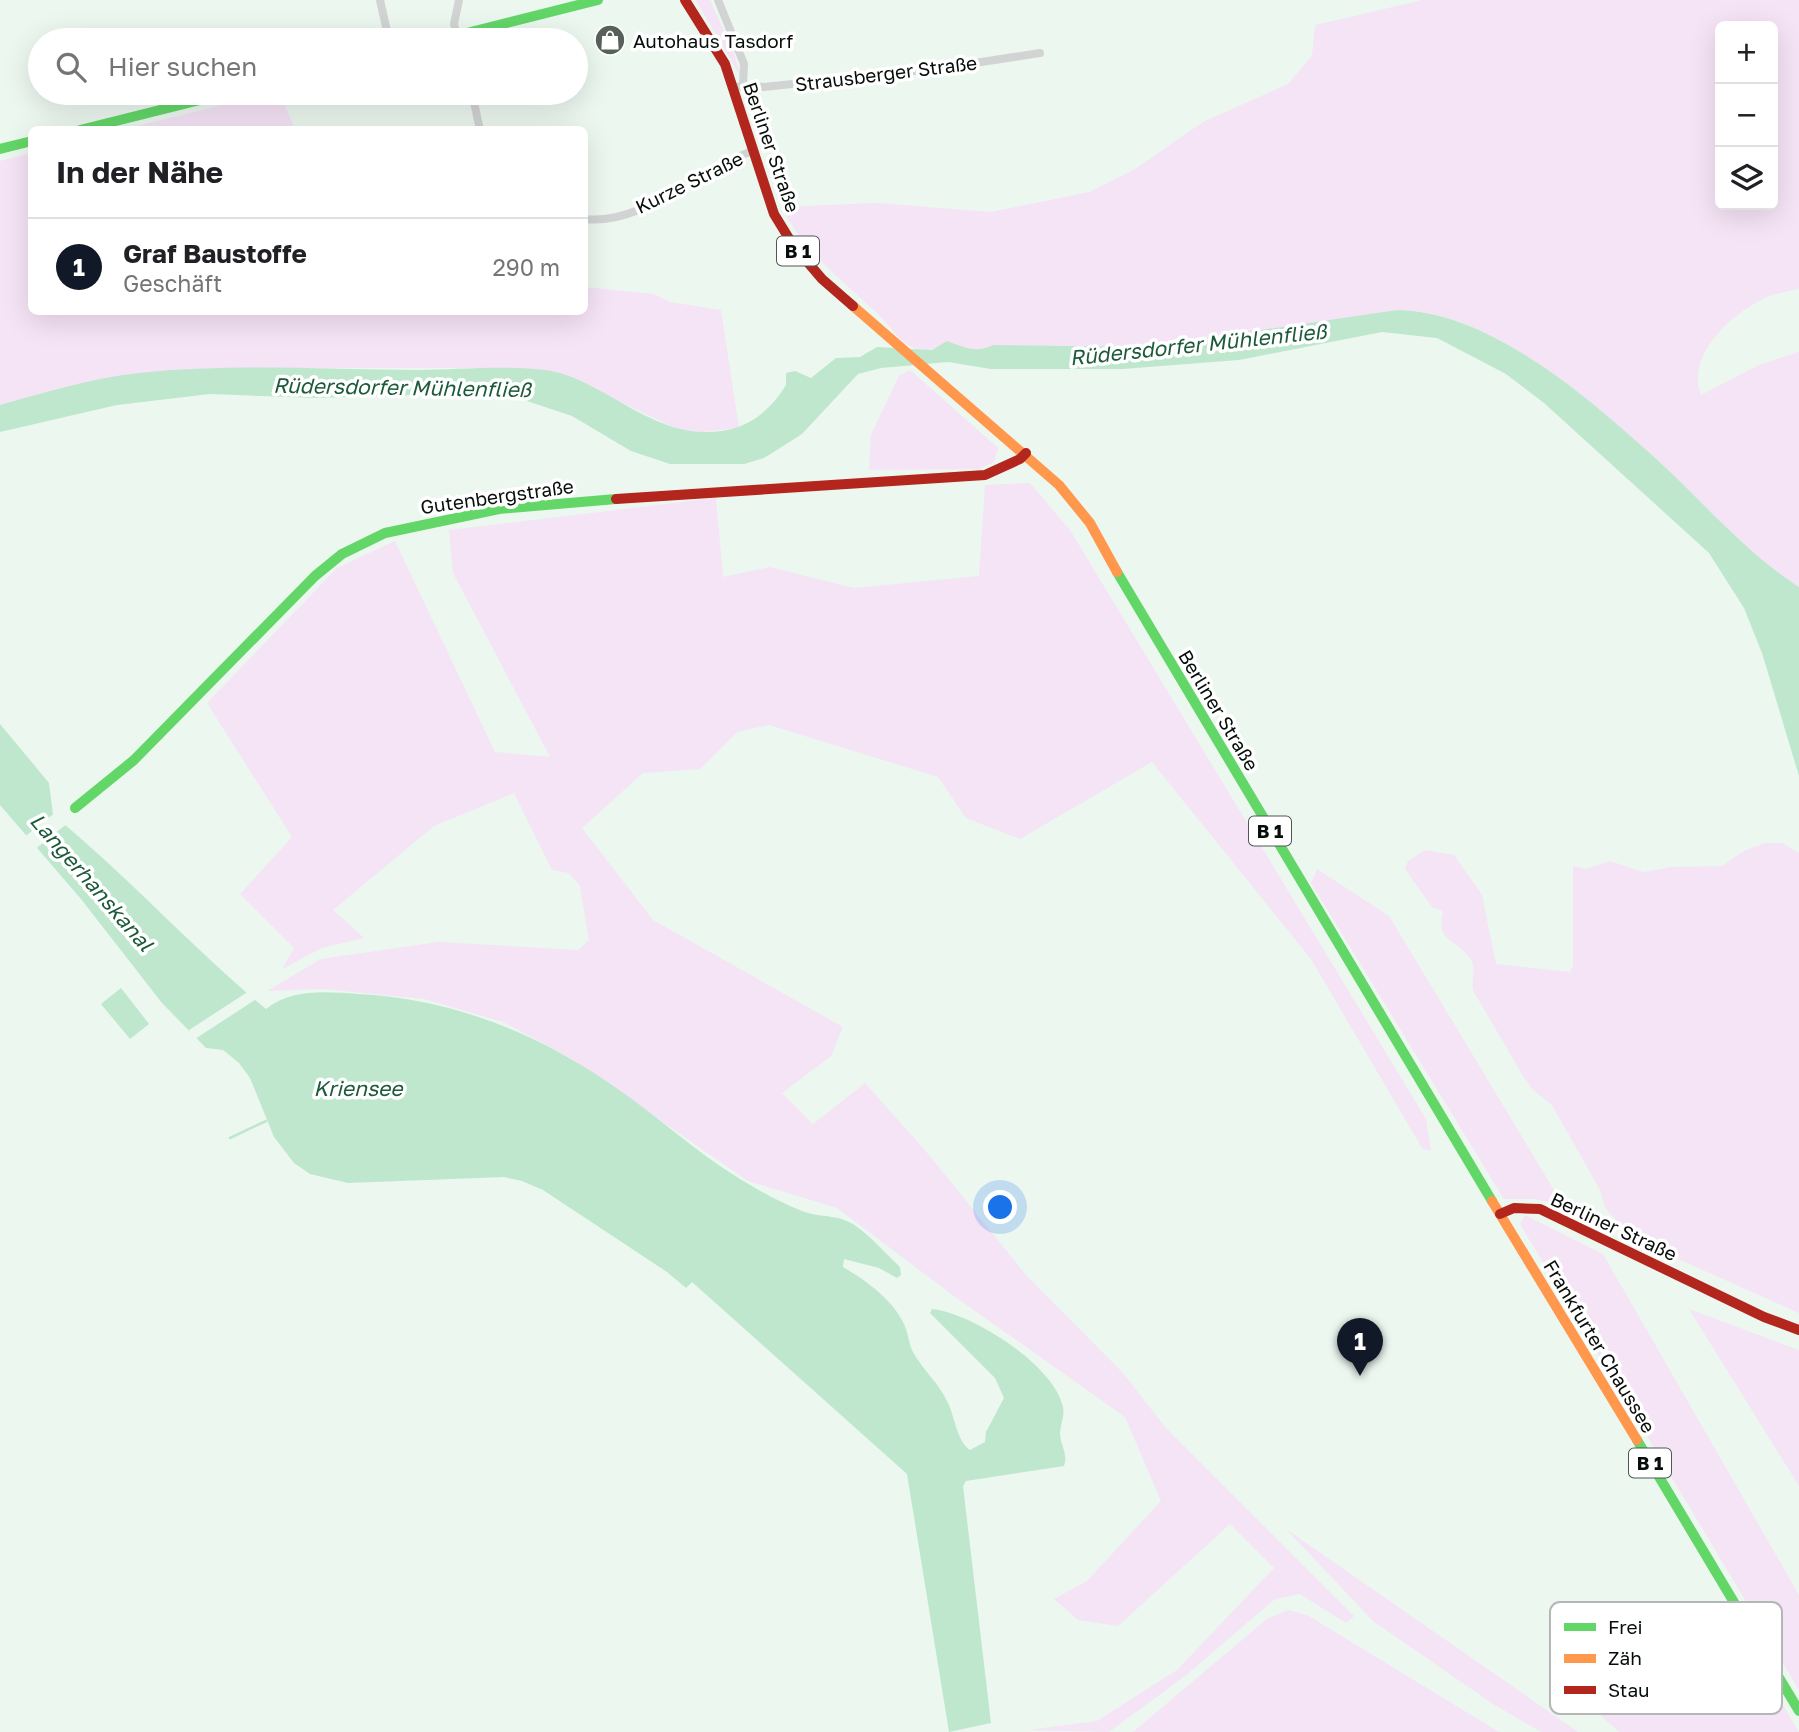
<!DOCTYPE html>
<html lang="de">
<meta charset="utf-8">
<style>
body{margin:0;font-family:"Golos Text",sans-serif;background:#f6f6f6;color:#202124}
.controls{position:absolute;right:21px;top:21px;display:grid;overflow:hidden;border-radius:10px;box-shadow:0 7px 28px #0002}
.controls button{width:63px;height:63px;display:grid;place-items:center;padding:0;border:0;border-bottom:2px solid #e0e0e0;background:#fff;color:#202124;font:35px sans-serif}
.you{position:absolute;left:1001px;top:1208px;width:24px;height:24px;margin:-18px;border:5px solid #fff;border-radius:50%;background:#1a73e8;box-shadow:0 0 0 10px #1a73e833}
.badge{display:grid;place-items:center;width:46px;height:46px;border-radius:50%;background:#111827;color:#fff;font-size:23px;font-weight:700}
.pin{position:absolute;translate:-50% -58px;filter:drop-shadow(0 2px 4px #0008)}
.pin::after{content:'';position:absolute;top:37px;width:24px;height:21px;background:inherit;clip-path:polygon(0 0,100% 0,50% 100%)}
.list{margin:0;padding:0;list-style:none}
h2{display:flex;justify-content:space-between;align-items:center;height:91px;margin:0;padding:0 28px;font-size:30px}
h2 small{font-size:23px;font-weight:400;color:#757577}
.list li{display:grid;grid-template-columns:46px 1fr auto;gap:21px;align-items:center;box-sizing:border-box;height:98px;padding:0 28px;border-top:2px solid #e0e0e0}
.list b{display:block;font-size:26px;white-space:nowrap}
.list p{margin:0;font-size:23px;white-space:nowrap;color:#757577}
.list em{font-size:23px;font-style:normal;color:#757577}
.icon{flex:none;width:38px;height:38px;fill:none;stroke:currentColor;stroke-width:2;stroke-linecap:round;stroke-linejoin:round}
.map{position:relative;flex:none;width:1799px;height:1732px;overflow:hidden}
.search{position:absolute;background:#fff;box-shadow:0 7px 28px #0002;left:28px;top:28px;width:560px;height:77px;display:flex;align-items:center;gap:18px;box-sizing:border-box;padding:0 24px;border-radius:38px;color:#757577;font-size:26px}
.panel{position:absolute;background:#fff;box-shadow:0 7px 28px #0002;left:28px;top:126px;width:560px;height:189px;border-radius:10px}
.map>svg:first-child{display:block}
</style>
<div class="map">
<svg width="1799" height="1732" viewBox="0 0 1799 1732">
<rect width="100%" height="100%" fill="#ecf7f0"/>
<g fill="#f5e3f6" fill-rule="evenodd">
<polygon points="696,0 710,0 735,56 740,76"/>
<path d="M1423,0H1799V289C1789,291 1777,293 1767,297C1733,312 1685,355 1701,395L1759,365L1799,352V587C1743,551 1701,499 1652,455C1586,396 1489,311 1398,310L1145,347L993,345C976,354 964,347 947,341C935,349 926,353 912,347C899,342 888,323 878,314C838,276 808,256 781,207L876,203L991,212L1089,192L1135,169L1203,122L1288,84L1312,56L1315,25ZM1720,26H1773V205H1720Z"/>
<polygon points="280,94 295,129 125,129 259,96 260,99"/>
<polygon points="31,153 32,312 584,312 585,287 654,294 670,302 721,310 739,428 702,432 677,429 562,374 484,368 211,368 71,385 0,405 0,161"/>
<polygon points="910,370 998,448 994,462 979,469 869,470 871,435 899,376"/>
<polygon points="1030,483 1070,530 1426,1119 1431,1151 1422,1148 1311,959 1152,762 1020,839 966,818 938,777 769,725 737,732 700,769 643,773 582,828 653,920 843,1027 831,1056 782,1093 813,1124 865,1083 929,1155 1026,1275 1123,1373 1166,1428 1354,1616 1346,1623 1300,1594 1275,1599 1185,1676 1109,1732 1028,1730 1097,1721 1177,1670 1274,1568 1230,1524 1118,1626 1078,1620 1054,1599 1087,1581 1161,1501 1125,1417 954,1296 837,1208 748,1181 572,1059 503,1022 424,999 323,989 267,991 321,959 438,942 578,950 589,940 580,886 569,873 552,870 514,793 434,826 333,910 364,938 322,948 282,969 294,948 240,894 292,837 207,703 337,568 395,541 495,752 550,757 453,573 449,530 716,498 723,577 770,567 854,588 979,576 985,485"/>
<path d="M1765,843H1782L1799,853V1313L1629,1237L1605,1207L1600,1190L1552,1105L1533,1090L1523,1076L1474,992C1470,982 1477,970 1471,960C1459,938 1435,945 1443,911L1432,907L1405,869L1408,861L1425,850L1454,855L1482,895L1496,964L1570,972L1573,966V866L1586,869L1610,861L1643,872L1672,867L1722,866L1744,851Z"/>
<polygon points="1317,869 1389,916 1563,1205 1535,1199 1504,1199 1311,883"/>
<polygon points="1525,1215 1603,1254 1799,1595 1799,1690 1520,1224"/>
<polygon points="1689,1309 1799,1350 1799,1486"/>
<polygon points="1286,1529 1578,1732 1541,1732 1493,1704 1373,1621"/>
<polygon points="1288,1610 1307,1615 1499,1732 1133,1732 1267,1619"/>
<polygon points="1620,1636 1753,1656 1799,1732 1619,1732 1574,1692"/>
</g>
<g fill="#bee7ce">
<path d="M1397,310C1489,311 1586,396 1652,455C1701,499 1743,551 1799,587V776L1762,653L1744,608L1709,553L1544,403L1506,374L1437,338L1382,332L1239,360L1123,369H991L948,362L881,368L858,374L802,434L764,458L744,464H670L631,451L572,416L518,398L415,395L317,398L210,394L117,405L0,432V405C46,392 92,378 139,373C233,363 327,370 420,370C459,370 527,363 563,374C610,389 653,432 704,432C741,433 767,416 786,385V373L795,371L811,378L836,358L860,357L877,347L932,350L947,341C964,347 976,354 993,345L1145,347Z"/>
<path d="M0,724L49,783L53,815C128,876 192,948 266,1009C293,988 326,992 358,994C455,999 543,1035 622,1092C661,1119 696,1152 737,1177C754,1188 793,1210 812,1214C827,1217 839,1216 853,1224C870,1235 885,1253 900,1267L901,1275L897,1278L879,1268L844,1259L843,1267C865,1280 891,1298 903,1322C909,1333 908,1346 916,1357C926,1373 939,1384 947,1401C955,1416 956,1440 970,1450L985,1442L986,1432L1004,1398L995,1378L930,1313L932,1309C972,1313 1054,1365 1063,1407C1065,1416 1060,1425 1060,1434C1061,1446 1068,1454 1064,1466L966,1481L963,1486L991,1723L949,1732L907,1474L692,1282L686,1288L667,1272L543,1190L522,1181L504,1177L348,1183L310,1174L294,1163L274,1137L250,1078L239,1063L223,1050L206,1048L162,1003L81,899L0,805Z"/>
<polygon points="121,988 149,1024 130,1039 101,1004"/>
</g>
<g fill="#ecf7f0">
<polygon points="56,812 68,823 33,851 23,838"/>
<polygon points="249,991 258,998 195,1039 189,1030"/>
</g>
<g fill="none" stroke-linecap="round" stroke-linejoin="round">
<polyline stroke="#bee7ce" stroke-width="2.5" points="230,1138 266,1121"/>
<g stroke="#d2d4d3" stroke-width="8">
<polyline points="380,0 389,40"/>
<polyline points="718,0 744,64 743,85"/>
<polyline points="458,40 454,24 459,0"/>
<polyline points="733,89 743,85 764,87 942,68 1040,53"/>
<polyline points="472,93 480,130"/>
<path d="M584,219C644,226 698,169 753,151"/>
</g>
<g stroke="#63d668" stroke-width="10">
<polyline points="439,40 598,0"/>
<polyline points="80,130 228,93"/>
<polyline points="0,149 32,141"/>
<polyline points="1117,572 1492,1201"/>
<polyline points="75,808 134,760 315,576 342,554 385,533 499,509 616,499"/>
<polyline points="1637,1440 1799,1711"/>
</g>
<g stroke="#ff974d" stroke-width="10">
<polyline points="853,306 1059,485 1090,523 1117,572"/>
<polyline points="1492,1201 1637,1440"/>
</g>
<g stroke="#b3261e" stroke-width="10">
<polyline points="685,0 725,64 774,214 793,245 822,279 853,306"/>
<polyline points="616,499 985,475 1020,459 1026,453"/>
<polyline points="1500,1214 1514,1208 1540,1209 1764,1317 1799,1330"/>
</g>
</g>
<defs>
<g id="shop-disc" transform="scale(1.575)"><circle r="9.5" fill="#57605a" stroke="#fff"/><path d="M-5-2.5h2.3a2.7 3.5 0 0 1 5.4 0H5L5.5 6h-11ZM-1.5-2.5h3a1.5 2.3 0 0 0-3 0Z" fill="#fff"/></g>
</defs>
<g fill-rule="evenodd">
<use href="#shop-disc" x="610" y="40"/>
</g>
<g text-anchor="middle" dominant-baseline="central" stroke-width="7" stroke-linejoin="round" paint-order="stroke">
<g fill="#fff" stroke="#515654" stroke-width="2">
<rect x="777" y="236.5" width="42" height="29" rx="5"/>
<rect x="1249" y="816.5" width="42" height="29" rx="5"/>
<rect x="1629" y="1448.5" width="42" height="29" rx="5"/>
</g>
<g font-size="18" font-weight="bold" fill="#070e0a">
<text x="798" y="251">B 1</text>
<text x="1270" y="831">B 1</text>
<text x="1650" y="1463">B 1</text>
</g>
<g font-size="19" fill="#070e0a" stroke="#fff" text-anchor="start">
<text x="633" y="40">Autohaus Tasdorf</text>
</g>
<g font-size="19" fill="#070e0a" stroke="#fff">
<text transform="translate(886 73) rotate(-7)">Strausberger Straße</text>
<text transform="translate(772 147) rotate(71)">Berliner Straße</text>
<text transform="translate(689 182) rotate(-26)">Kurze Straße</text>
<text transform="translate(497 496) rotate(-8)">Gutenbergstraße</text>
<text transform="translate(1219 710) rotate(59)">Berliner Straße</text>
<text transform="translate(1614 1226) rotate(25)">Berliner Straße</text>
<text transform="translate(1600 1346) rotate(59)">Frankfurter Chaussee</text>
</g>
<g font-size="21" font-style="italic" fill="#1c5a3b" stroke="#fff">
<text transform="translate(1198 344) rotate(-6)">Rüdersdorfer Mühlenfließ</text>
<text transform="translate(402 387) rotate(1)">Rüdersdorfer Mühlenfließ</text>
<text transform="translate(92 882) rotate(49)">Langerhanskanal</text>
<text x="358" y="1088">Kriensee</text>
</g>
</g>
<rect x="1550" y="1602" width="232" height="112" rx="10" fill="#fff" stroke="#b5b7b6" stroke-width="2"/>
<rect x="1564" y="1623" width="32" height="8" fill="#63d668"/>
<rect x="1564" y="1654" width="32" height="9" fill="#ff974d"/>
<rect x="1564" y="1686" width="32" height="8" fill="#b3261e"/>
<g font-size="19" fill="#070e0a">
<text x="1608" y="1634">Frei</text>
<text x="1608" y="1665">Zäh</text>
<text x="1608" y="1697">Stau</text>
</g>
</svg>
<div class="controls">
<button>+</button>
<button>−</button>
<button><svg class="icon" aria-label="layers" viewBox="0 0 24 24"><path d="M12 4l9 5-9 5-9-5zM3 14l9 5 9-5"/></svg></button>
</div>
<div class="you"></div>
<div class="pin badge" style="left:1360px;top:1376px">1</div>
<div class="search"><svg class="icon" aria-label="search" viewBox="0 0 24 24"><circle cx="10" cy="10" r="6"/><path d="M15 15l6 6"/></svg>Hier suchen</div>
<section class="panel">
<h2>In der Nähe<small></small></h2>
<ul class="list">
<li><span class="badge">1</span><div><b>Graf Baustoffe</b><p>Geschäft</p></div><em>290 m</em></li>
</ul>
</section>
</div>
